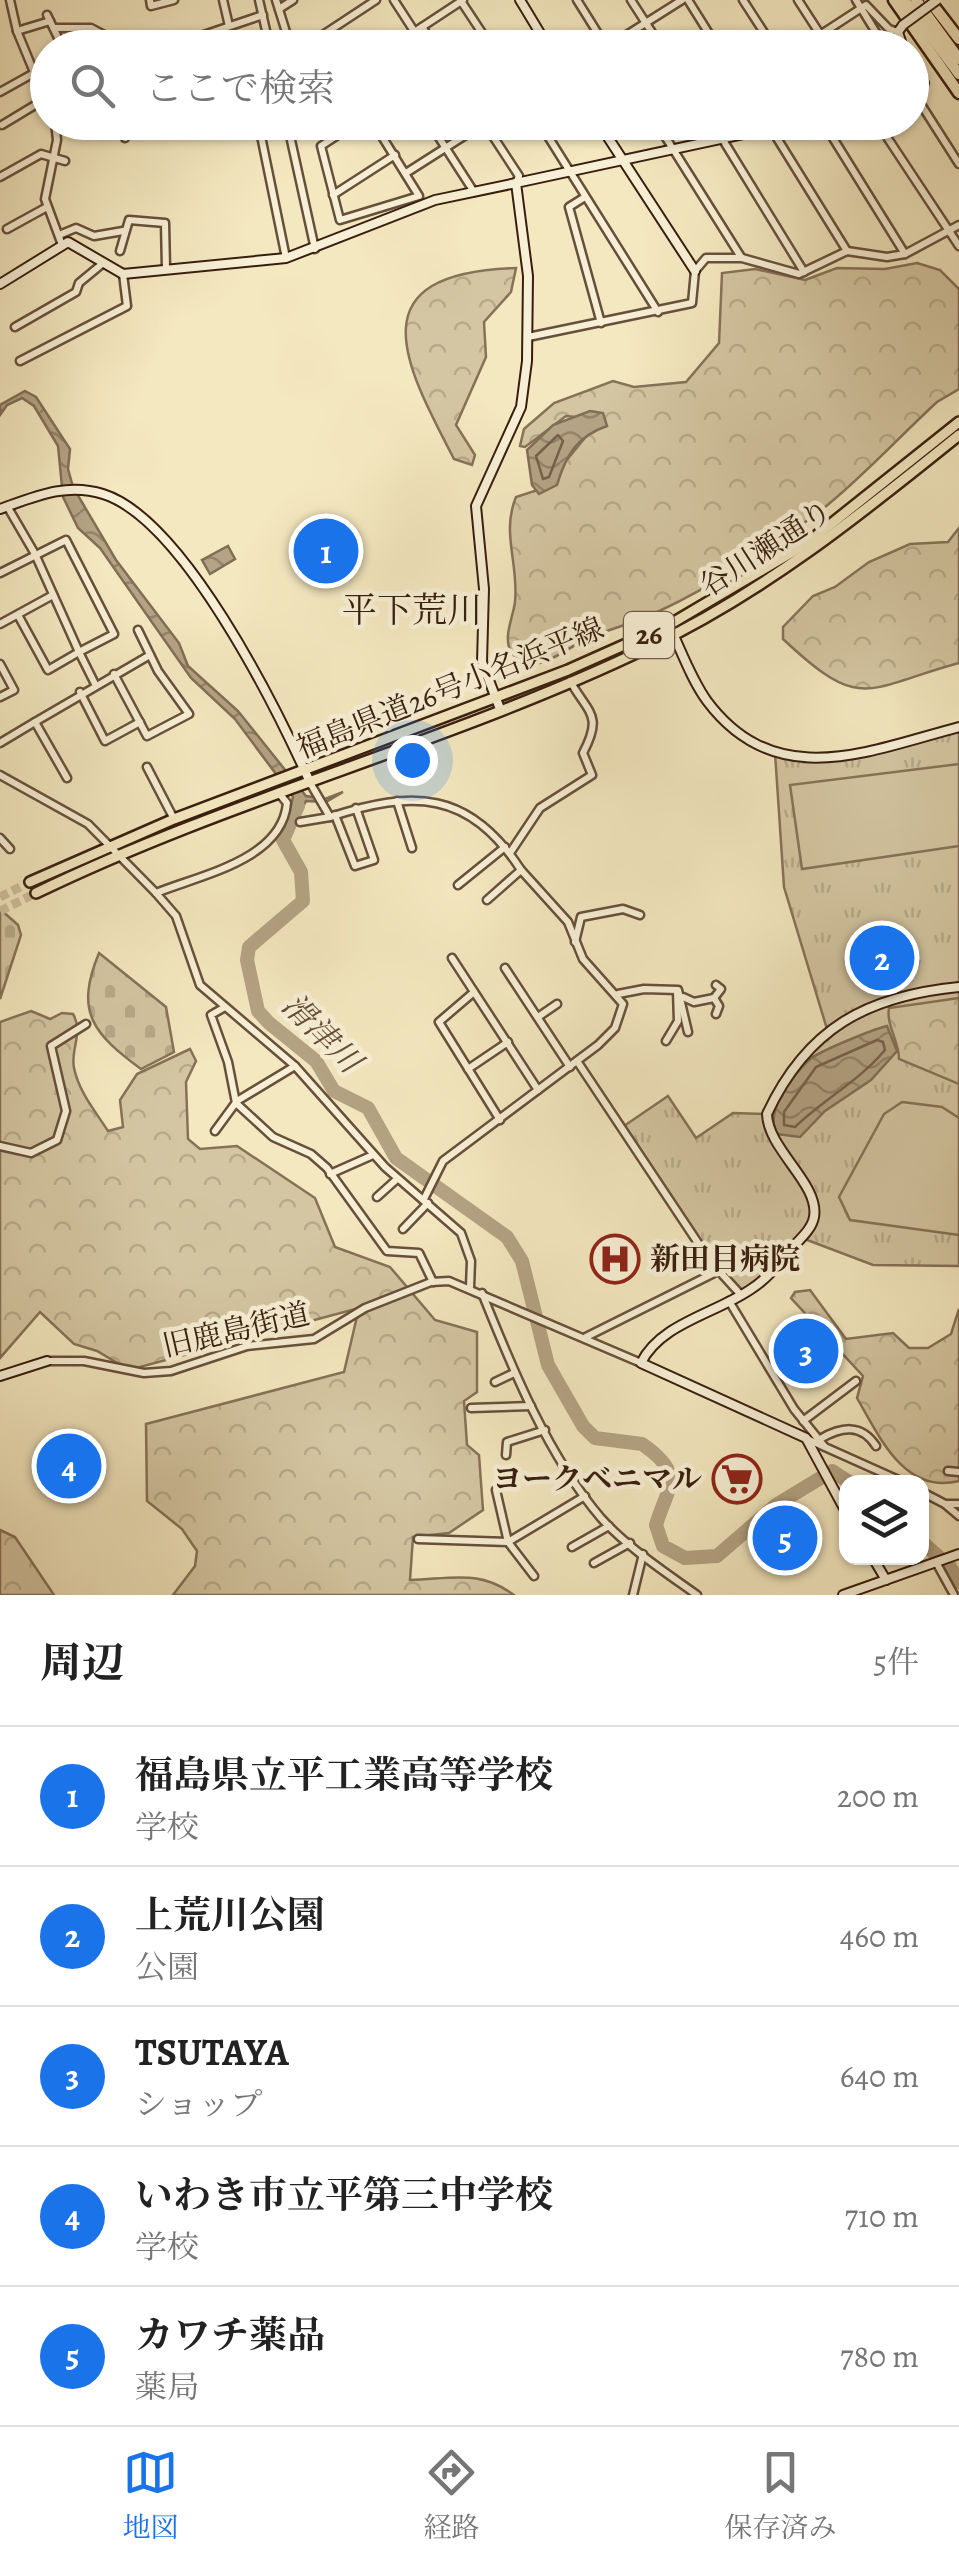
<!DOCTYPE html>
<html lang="ja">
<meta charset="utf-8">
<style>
body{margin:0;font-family:Alegreya,"Noto Serif JP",serif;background:#f6f6f6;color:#222}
.controls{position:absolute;right:30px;bottom:30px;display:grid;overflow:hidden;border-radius:20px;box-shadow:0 2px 8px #0004}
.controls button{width:90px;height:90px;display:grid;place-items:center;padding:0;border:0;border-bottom:2px solid #e0e0e0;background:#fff;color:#222;font:50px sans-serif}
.you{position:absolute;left:412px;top:760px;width:35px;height:35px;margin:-25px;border:8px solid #fff;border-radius:50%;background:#1a73e8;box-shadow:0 0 0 15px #1a73e833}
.badge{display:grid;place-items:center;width:65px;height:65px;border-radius:50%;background:#1a73e8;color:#fff;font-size:32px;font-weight:700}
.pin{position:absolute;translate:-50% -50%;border:5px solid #fff;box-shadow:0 2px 10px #0006}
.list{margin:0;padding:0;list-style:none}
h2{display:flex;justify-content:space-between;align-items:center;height:130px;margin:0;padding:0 40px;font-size:42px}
h2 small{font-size:32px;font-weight:400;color:#767676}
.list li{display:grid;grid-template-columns:65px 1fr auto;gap:30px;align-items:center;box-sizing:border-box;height:140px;padding:0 40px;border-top:2px solid #e0e0e0}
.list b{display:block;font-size:38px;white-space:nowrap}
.list p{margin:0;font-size:32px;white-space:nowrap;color:#767676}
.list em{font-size:32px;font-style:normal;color:#767676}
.icon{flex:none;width:55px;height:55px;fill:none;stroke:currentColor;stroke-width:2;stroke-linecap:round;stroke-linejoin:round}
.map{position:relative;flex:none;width:959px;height:1595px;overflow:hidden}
.search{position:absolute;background:#fff;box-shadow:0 2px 8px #0004;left:30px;right:30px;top:30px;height:110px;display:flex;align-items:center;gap:25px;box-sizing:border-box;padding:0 35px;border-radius:55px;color:#767676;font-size:38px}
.sheet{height:830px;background:#fff}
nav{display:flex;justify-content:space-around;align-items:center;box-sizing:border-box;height:140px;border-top:2px solid #e0e0e0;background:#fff;font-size:28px;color:#767676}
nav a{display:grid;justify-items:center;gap:5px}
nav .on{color:#1a73e8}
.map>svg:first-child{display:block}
</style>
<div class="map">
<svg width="959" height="1595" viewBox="0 0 959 1595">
<defs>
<pattern id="grass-tufts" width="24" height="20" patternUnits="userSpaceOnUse" patternTransform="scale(2.5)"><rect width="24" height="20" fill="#d4c6a2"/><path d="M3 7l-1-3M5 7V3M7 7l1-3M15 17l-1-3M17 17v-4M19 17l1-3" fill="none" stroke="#b7aa8a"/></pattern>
<pattern id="forest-crowns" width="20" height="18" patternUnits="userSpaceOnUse" patternTransform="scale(2.5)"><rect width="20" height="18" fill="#d4c6a2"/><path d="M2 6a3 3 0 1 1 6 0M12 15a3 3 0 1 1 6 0" fill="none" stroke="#b7aa8a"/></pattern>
<pattern id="cemetery-stones" width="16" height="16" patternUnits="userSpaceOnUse" patternTransform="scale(2.5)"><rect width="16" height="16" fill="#d4c6a2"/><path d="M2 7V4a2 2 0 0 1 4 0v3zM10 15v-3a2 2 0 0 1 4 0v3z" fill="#b7aa8a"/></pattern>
<pattern id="water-waves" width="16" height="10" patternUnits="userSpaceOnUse" patternTransform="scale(2.5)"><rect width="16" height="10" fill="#b4a384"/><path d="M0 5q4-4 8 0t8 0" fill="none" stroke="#93846a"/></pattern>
</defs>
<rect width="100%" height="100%" fill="#f4e8c0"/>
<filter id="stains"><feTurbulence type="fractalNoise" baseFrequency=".002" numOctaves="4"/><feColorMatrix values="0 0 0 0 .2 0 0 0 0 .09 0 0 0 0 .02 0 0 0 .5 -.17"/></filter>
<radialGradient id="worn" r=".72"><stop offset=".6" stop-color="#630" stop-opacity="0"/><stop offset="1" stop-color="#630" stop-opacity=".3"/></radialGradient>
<polygon fill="url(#grass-tufts)" stroke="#867258" stroke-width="2.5" points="959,727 959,1266 873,1265 802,1238 772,1272 741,1295 718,1271 621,1128 668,1096 696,1138 733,1113 767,1114 827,1029 784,887 775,753 815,759"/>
<g fill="url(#forest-crowns)" stroke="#867258" stroke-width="2.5">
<path d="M917,263L940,270L959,289V389L937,402C901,435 858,482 820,511C768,551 710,588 651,615C630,624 607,630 586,639C568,647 532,681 512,653C502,639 513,618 515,602C519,564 501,533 516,497L544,488L592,429L586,418L566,416L525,447L520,446L524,429L554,403L613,381L634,387L686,382L719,343L722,273L755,269L805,280L837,268L885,269Z"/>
<path d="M516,268L511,292L484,322L486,357L456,425L475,455L472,465L454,459C402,360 357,273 516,268Z"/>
<path d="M959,528V663C864,689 862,713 783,639V627L813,596L835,587L869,562L910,544L948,542Z"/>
<path d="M959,998V1084L899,1059C899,1041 886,1025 889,1008Z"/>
<path d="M31,1011L50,1019L62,1013L73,1014C84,1033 70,1049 74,1068C79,1092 95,1111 108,1131L123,1127L120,1100L137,1074L190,1049L196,1061L186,1082L188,1139L200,1149L237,1146L315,1198L335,1247L390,1267L435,1320L477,1332V1392L464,1401L467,1445L479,1455L483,1510L449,1533L413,1537L410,1580C451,1579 479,1569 514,1595H173L195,1566L197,1551L182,1529L147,1501L146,1424L344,1372L359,1308L129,1370L97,1351L74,1344L40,1312L0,1358V1022Z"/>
<path d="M810,1290L846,1339L893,1333L909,1348H928L951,1334L959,1309V1481C905,1495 880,1438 857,1398L863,1376L791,1298L795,1292Z"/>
<polygon points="0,1530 15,1537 54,1595 0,1595"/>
</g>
<g fill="url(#cemetery-stones)" stroke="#867258" stroke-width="2.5">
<polygon points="0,909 18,925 21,935 0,999"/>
<path d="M99,953L166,1007L174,1052L141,1069C94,1034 74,1013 99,953Z"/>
</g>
<g fill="#d4c6a2" stroke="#867258" stroke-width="2.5">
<polygon points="959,764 959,846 802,869 790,785"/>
<polygon points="902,1102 942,1107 959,1118 959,1235 850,1220 839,1197 884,1114"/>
</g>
<g fill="url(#water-waves)" stroke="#826e55" stroke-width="2.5">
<polygon points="25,391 36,397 70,449 68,469 73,487 116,560 179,643 188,666 238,711 306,796 325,799 343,792 326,802 306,801 295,822 288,820 293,797 235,719 191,678 100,548 78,528 63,497 58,446 34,406 22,398 7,405 0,415 0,405"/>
<path d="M590,411L603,413L607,426C578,436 566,454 557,485L539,494L532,485L527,450L553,425Z"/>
<polygon points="228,546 235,559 210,574 202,560"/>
<path d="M887,1026L897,1051L871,1080L825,1111L800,1137L777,1134C764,1112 792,1076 809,1060C819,1051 874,1029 887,1026Z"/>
</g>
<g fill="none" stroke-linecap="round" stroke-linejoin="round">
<g stroke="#76604a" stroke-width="2.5">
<polygon points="558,435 563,441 549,477 543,479 536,456"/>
<path d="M877,1040L883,1042L885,1050C858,1082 824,1099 795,1127L784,1125V1112L816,1067Z"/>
</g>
<g stroke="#b4a384" stroke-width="14">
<path d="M298,806L283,840L301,872L303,901L249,947L247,960L258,1011L269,1023L316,1061L334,1091L368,1108L396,1158L507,1237L522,1261L548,1365L583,1426L595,1438L642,1444C687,1475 667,1487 656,1525L663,1546L685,1558L717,1556L776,1505L832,1471L849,1482"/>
<polyline points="922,1542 950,1567 959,1582"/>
</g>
<g stroke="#cec09d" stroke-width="9" stroke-dasharray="9 4.5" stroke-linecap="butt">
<polyline points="0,897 30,882"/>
<polyline points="0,911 36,893"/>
</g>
<g stroke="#67503b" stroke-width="11">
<g id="street">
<polyline points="10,0 17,31 48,106"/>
<polyline points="150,0 151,6 174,0"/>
<polyline points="223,0 229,26"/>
<polyline points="259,0 270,48"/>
<polyline points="276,0 291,48"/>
<polyline points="394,0 414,31"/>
<polyline points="577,0 607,48"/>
<polyline points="631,0 662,48"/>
<polyline points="688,0 718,48"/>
<polyline points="743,0 774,48"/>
<polyline points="798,0 829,48"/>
<polyline points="856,0 885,47"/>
<polyline points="461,1 492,48"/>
<polyline points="279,9 293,0"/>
<polyline points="47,15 63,48"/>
<polyline points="422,27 436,48"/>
<polyline points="54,28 91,28 129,48"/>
<polyline points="17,31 50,21"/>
<polyline points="165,48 263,15"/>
<polyline points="303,48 376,0"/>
<polyline points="390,48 463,0"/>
<polyline points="606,48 682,0"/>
<polyline points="800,48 866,5 889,29 898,32"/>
<polyline points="0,92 34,73"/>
<polyline points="915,95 959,164"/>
<polyline points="55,122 57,140 45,199 62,245"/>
<polyline points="287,122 315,249"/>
<polyline points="358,122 321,146 340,220 419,196 373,122"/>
<polyline points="429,122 474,192"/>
<polyline points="539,122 658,312"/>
<polyline points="656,122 741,257"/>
<polyline points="712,122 804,272"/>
<polyline points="767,122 847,251"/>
<polyline points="823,122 905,254"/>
<polyline points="877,122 959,246"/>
<polyline points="485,124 519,176 516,183"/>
<polyline points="2,125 45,99"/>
<polyline points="260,131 286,258"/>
<polyline points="125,138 126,122"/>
<polyline points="406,173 486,122"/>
<polyline points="0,177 41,154 65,161"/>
<polyline points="333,195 395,155"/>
<polyline points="585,197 569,207 601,323"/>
<polyline points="7,229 47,207"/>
<polyline points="59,235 76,228 94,236 123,231"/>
<polyline points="120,251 129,220 165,223 166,268"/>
<polyline points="15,327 76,292 79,283 102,264"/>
<polyline points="528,337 692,303 695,271 706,258 742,258 799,274 847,251 887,257 905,254 959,225"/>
<polyline points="20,361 127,306 123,274"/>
<polyline points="7,506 35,554 79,652 48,670 18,615"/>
<polyline points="0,573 66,540 114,634 79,652 95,684"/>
<polyline points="0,624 53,595"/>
<polyline points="0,664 14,690 0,697"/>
<polyline points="114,674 147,736 189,714 158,671 138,630"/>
<polyline points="80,692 105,741 140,722"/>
<polyline points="35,722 150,655"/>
<polyline points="0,743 35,722 67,778"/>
<polyline points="147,767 174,819"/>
<polyline points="0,775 88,824 156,893 176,916 200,985 295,1066 385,1167 461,1233 471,1261 470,1287"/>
<path d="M309,781L330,817C413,790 469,790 521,870L487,900"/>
<polyline points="397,801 412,848"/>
<polyline points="335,815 355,866 374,860 356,808"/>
<polyline points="300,822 330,817"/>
<polyline points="0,838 10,849"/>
<path d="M510,853L540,808L592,775L583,753C603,715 589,714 570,681"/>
<polyline points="458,885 505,847"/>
<path d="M156,893C200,875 282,860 287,803L278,792"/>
<polyline points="575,942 581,917 623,909 640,915"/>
<polyline points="452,958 538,1090"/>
<polyline points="505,968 570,1067"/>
<polyline points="474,992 439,1022 500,1120"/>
<polyline points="618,994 644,989 678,990 688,1032"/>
<polyline points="683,997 694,1002 714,998 719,1006 716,1014"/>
<polyline points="714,998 721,989 716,985"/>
<polyline points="225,1007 211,1015 228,1062 236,1103 273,1137 311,1154 327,1168 387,1251 419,1253 433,1282"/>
<polyline points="538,1017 557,1004"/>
<polyline points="666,1041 678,1021 677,991"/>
<polyline points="577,1061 710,1261 741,1295"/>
<polyline points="468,1069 508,1042"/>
<polyline points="215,1131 237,1101 295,1066"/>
<polyline points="0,1146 31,1153 57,1140 66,1111 51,1046 86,1024"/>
<polyline points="330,1174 373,1155"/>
<polyline points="377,1197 397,1179"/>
<polyline points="424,1199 443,1161 598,1045 615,1028 623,1004 583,959 568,922 521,870"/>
<polyline points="403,1229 428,1203"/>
<path d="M482,1293C512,1368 548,1456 601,1518C627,1547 665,1572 697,1595"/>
<polyline points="729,1301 794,1409 824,1446"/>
<polyline points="586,1337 718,1271"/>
<polyline points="47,1361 84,1361 144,1373 171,1371 247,1346 314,1339 365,1308 431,1282 449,1281 641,1363"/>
<polyline points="495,1382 514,1373"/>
<polyline points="471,1408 531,1406"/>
<polyline points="803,1421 856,1381"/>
<polyline points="807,1439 903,1482"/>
<path d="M820,1439C841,1427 861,1423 876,1446"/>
<polyline points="506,1455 507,1442 545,1430"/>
<polyline points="948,1471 959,1472"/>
<polyline points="496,1490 508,1542 534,1576"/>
<polyline points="922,1492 945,1504 959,1504"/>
<polyline points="946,1505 959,1516"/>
<polyline points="418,1539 508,1542 585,1496"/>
<polyline points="572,1547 609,1526"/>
<polyline points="936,1562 954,1595"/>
<polyline points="594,1563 630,1543"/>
<polyline points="633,1595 643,1554"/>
</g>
</g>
<g stroke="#381e0f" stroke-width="12">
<g id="secondary">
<polyline points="520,0 549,48"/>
<polyline points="903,48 898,32 903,25"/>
<polyline points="912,59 924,83 912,97"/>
<polyline points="598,122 695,271"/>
<polyline points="0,284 68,242 123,274 286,258 435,200 516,183"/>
<path d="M0,509C34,497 66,482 103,494C183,519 275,705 309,780"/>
<path d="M669,625C681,650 691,679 707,701C776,793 868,751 959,727"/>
<polyline points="500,709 482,662 484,589 476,506 521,407 527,361 528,276 516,183 800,122"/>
<polyline points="0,1376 47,1361"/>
<path d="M846,1512L806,1438L641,1363C661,1322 719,1313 754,1287C769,1277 780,1262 792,1248C800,1239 812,1229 814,1217C820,1184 768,1150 767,1114C807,1028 867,996 959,987"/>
<polyline points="873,1558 886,1580"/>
<polyline points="843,1595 959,1554"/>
</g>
</g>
<g stroke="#381e0f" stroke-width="14">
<g id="primary">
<polyline points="30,882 174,819 568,670 669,625 806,544 959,422"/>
<path d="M36,893C234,797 449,743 647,648C763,593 860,515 959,435"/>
</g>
</g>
<g stroke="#381e0f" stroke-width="15">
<g id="highway">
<polyline points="894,0 959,93"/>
<polyline points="904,0 959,74"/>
<polyline points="916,0 959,59"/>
<polyline points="929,0 959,39"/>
</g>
</g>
<use href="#street" stroke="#f8f0d6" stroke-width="6"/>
<use href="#secondary" stroke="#f8f0d6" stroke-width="8"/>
<use href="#primary" stroke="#f4e8c0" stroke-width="9"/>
<use href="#highway" stroke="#f4e8c0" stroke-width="10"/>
<g stroke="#381e0f" stroke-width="12" stroke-linecap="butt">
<polyline id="secondary-bridge" points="903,25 937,0"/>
</g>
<use href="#secondary-bridge" stroke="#f8f0d6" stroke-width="8"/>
</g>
<defs>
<g id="hospital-ring" transform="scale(2.5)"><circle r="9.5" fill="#f8f0d6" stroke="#8f2418" stroke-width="1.5"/><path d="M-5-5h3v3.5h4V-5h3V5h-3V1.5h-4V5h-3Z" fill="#8f2418"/></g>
<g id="supermarket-ring" transform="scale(2.5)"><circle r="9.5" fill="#f8f0d6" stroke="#8f2418" stroke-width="1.5"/><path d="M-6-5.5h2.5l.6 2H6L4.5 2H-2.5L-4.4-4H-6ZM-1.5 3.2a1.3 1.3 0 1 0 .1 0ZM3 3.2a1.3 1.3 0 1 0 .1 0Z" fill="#8f2418"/></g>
</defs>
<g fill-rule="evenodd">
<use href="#hospital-ring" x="615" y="1259"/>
<use href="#supermarket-ring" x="737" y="1479"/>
</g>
<g text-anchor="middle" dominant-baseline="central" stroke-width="9" stroke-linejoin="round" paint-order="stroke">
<rect fill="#f8f0d6" stroke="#725d4b" stroke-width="2.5" x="624" y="612" width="50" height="46" rx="8"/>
<g font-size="28" font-weight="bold" fill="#381e0f">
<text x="649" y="635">26</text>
</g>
<g font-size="30" fill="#381e0f" stroke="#f8f0d6">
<text transform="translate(766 548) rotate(-33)">谷川瀬通り</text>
<text transform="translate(450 688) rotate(-22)">福島県道26号小名浜平線</text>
<text transform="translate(236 1330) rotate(-13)">旧鹿島街道</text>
</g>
<g font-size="30" font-weight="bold" fill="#381e0f" stroke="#f8f0d6" text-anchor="start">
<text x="650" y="1259">新田目病院</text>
<text x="702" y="1479" text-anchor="end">ヨークベニマル</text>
</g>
<g font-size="32" font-style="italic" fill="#634d38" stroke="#f8f0d6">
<text transform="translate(322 1033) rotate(45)">滑津川</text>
</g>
<g font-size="35" fill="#381e0f" stroke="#f8f0d6">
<text x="412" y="610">平下荒川</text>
</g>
</g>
<rect width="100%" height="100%" filter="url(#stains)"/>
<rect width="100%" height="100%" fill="url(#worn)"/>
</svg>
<div class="controls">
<button><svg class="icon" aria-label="layers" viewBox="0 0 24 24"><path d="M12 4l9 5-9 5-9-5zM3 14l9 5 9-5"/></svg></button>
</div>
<div class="you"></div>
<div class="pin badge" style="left:326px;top:551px">1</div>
<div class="pin badge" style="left:882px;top:958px">2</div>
<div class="pin badge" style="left:806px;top:1351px">3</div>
<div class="pin badge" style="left:69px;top:1466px">4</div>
<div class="pin badge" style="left:785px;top:1538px">5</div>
<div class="search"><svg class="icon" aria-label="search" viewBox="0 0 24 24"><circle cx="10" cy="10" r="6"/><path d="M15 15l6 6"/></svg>ここで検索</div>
</div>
<section class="sheet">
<h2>周辺<small>5件</small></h2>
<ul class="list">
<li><span class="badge">1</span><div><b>福島県立平工業高等学校</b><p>学校</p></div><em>200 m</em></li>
<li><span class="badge">2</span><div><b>上荒川公園</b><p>公園</p></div><em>460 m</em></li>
<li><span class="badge">3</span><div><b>TSUTAYA</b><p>ショップ</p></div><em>640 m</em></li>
<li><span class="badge">4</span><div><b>いわき市立平第三中学校</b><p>学校</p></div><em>710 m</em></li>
<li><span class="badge">5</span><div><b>カワチ薬品</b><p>薬局</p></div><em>780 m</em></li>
</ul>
</section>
<nav>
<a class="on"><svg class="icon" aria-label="map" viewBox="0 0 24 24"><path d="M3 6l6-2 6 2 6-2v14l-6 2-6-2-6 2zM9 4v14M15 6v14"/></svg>地図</a>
<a><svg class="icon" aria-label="directions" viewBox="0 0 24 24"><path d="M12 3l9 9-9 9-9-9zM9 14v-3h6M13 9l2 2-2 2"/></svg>経路</a>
<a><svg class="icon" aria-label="saved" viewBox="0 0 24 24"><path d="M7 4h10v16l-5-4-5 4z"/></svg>保存済み</a>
</nav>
